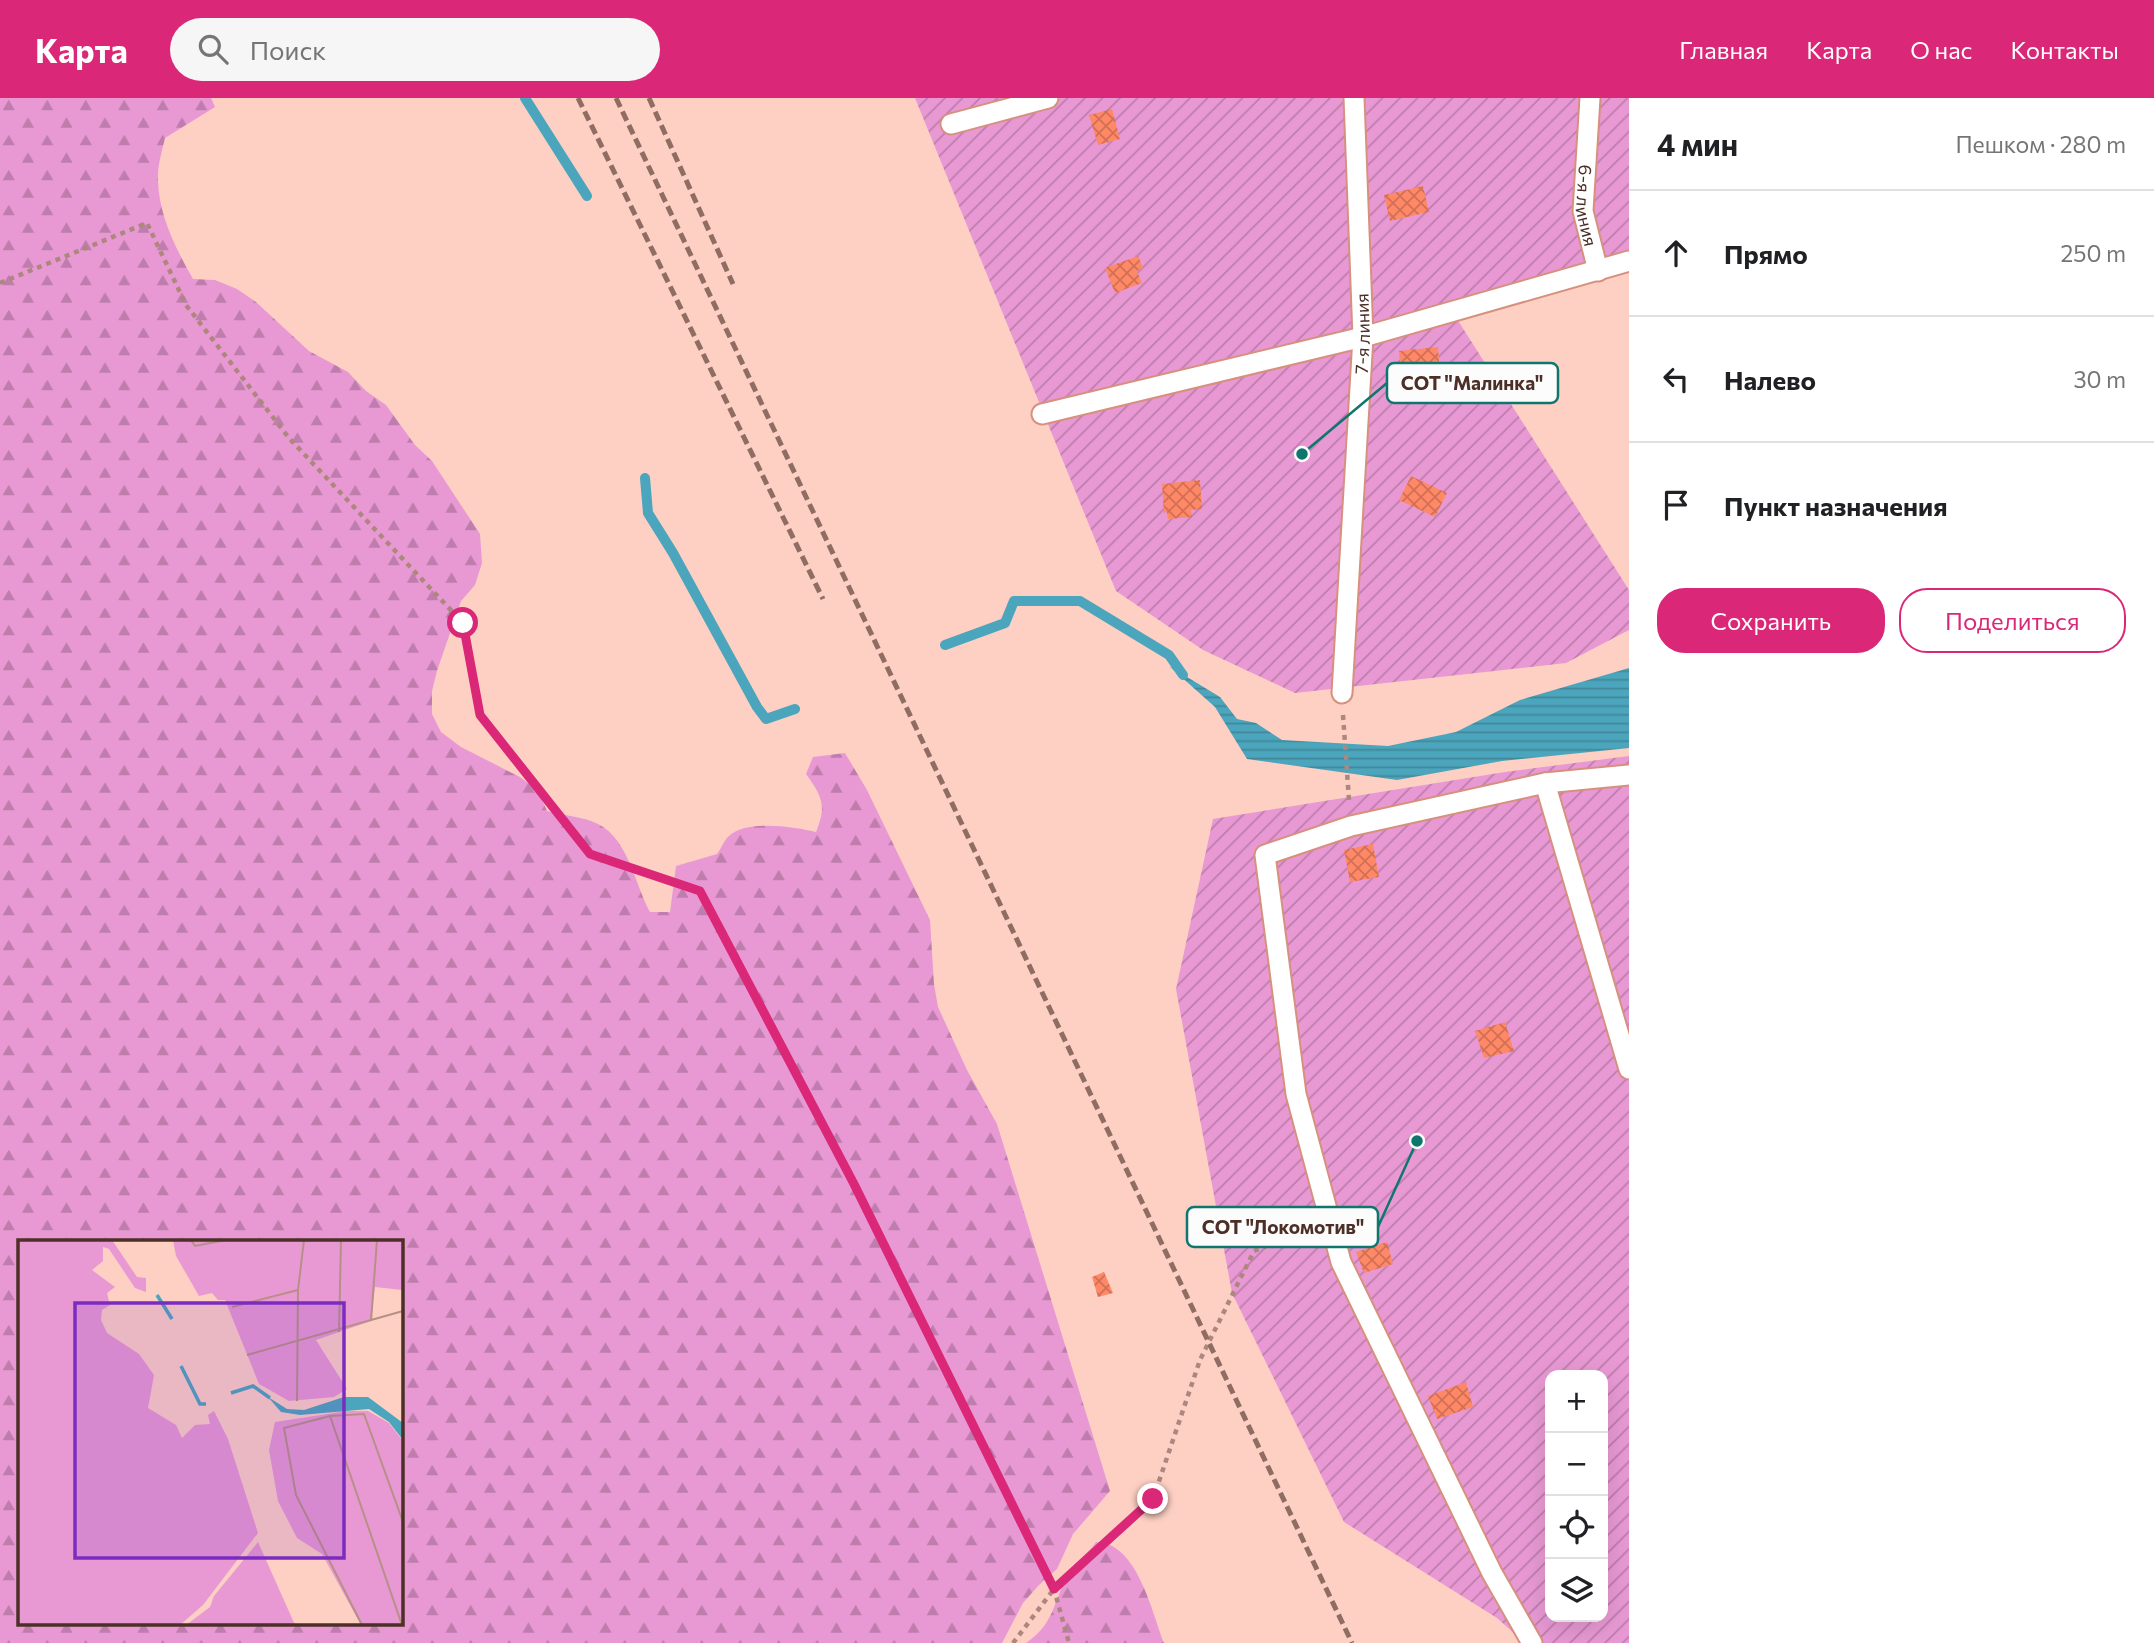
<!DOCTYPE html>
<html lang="ru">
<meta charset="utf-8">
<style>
body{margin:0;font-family:Commissioner,sans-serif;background:#f6f6f6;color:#202124}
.controls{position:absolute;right:21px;bottom:21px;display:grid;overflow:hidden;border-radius:14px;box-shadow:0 7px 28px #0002}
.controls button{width:63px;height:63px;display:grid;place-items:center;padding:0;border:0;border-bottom:2px solid #e0e0e0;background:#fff;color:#202124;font:35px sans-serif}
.stop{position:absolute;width:21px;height:21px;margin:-16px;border:5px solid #db2777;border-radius:50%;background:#fff}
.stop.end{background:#db2777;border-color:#fff;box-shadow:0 2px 7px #0008}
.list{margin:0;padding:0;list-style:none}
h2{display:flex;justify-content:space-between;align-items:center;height:91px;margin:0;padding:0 28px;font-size:30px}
h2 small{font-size:23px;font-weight:400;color:#757577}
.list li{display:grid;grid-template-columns:46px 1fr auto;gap:21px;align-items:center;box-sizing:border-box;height:126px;padding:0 28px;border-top:2px solid #e0e0e0}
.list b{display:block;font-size:26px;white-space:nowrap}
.list em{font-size:23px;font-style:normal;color:#757577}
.actions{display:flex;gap:14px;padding:21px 28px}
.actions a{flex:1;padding:16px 0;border:2px solid #db2777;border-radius:28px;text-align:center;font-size:24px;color:#db2777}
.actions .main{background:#db2777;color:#fff}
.icon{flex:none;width:38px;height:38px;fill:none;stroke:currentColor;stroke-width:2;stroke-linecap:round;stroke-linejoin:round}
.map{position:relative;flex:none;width:1629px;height:1545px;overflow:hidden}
header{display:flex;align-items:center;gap:42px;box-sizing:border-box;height:98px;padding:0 35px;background:#db2777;color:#fff}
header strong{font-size:33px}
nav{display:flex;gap:38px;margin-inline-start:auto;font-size:24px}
.search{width:490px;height:63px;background:#f6f6f6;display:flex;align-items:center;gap:18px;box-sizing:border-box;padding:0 24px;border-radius:38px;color:#757577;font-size:26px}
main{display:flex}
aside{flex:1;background:#fff}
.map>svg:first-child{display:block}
</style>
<header>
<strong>Карта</strong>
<div class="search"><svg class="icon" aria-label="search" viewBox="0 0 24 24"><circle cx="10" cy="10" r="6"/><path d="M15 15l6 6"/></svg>Поиск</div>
<nav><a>Главная</a><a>Карта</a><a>О нас</a><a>Контакты</a></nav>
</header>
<main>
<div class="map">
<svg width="1629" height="1545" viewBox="0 0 1629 1545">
<defs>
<pattern id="forest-firs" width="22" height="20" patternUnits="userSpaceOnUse" patternTransform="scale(1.75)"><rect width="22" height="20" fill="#e899d4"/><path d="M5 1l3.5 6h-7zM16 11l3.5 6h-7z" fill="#be7dac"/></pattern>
<pattern id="garden-furrows" width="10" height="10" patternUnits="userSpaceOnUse" patternTransform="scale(1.75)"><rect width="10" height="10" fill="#e899d4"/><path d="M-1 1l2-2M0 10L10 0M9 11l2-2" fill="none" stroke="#be7dac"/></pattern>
<pattern id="water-rules" width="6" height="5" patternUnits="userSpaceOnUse" patternTransform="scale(1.75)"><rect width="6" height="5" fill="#4ba5bc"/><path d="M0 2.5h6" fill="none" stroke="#418799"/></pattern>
<pattern id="building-cross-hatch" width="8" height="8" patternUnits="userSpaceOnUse" patternTransform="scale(1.75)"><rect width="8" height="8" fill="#ff8867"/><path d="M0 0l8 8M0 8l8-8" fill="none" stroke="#d17055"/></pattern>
</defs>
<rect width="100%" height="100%" fill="#fdd0c3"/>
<g fill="url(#forest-firs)" fill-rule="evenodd">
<path d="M0,0H211L215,9L165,40C162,53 157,69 158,83C159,118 176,151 193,181L215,182L237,191L256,204L309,253L348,274L366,293L386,307L415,347L432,363L480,436L482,465L475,487L461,503L437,573L432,593V616L441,634L461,649L520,679L538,693L547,713C561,717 577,718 591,723C628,735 634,785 650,814H670L676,768L717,756C721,751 724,742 729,738C746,721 796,729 816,734C827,708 822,698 806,676L813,659L845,655L867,692L930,822L934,886L938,909L967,972L997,1026L1110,1393L1073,1436L1057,1471L1039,1487L1023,1505L1002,1545H0ZM19,1144H401V1526H19Z"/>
<path d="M1096,1444C1137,1444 1152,1514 1164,1545H1026C1057,1524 1052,1502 1071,1472C1078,1461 1089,1455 1096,1444Z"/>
</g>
<g fill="url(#garden-furrows)" fill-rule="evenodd">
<polygon points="915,0 1629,0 1629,165 1457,221 1629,492 1629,532 1566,565 1295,595 1203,552 1116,493"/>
<path d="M1629,658V1545H1525L1497,1520L1344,1424L1232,1195L1176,891L1213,721L1505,674ZM1550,1277H1603V1519H1550Z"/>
</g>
<polygon fill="url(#water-rules)" points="1169,568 1220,599 1237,621 1256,625 1282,642 1388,648 1456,634 1520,602 1629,570 1629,650 1502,663 1397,682 1247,661 1215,609"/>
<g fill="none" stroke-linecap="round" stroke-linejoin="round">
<g stroke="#4ba5bc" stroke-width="10">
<polyline points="525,0 587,98"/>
<polyline points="645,380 648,415 673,455 757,609 766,621 795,611"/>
<polyline points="945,547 1005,525 1014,503 1080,503 1169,557 1183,577"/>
</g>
</g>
<g fill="url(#building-cross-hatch)">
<polygon points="1112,11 1120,41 1098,47 1089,17"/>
<polygon points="1423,88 1429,114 1390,123 1384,97"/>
<polygon points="1138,158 1143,170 1137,173 1142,185 1115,195 1105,170"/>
<polygon points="1438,249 1440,276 1401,279 1399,253"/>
<polygon points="1411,378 1447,395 1435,419 1399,402"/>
<polygon points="1200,382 1202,411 1191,412 1192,419 1168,421 1167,414 1164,415 1162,386"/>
<polygon points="1373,746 1379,779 1350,784 1344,752"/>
<polygon points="1505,924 1514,953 1484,960 1475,933"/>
<polygon points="1387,1144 1393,1166 1364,1175 1356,1154"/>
<polygon points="1104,1174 1113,1195 1098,1199 1092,1179"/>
<polygon points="1466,1284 1473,1309 1437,1321 1428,1298"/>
</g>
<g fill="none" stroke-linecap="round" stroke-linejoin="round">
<g stroke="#d7907d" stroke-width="23">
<g id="lane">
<path id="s1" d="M1590,0L1583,113L1598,173"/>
<polyline points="951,26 1048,0"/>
<polyline points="1042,316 1363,239 1629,163"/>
<path id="s2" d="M1342,595L1363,239L1354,0"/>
<polyline points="1545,685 1629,971"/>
<polyline points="1532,1545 1492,1475 1341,1164 1296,996 1265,757 1351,728 1545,685 1629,677"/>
</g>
</g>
<g stroke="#ad877d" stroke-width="4.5" stroke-dasharray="5 5" stroke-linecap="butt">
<polyline points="0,185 147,125 186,207 289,340 463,525 480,617 591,756 700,793 854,1086 1054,1491 1069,1545"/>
<polyline points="1343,617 1349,702"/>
<polyline points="1013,1545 1054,1491 1153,1401 1200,1262 1254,1153 1307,1132"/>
</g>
<use href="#lane" stroke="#fff" stroke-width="19"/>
<g stroke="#906d63" stroke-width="5" stroke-dasharray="10 5" stroke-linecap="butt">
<polyline points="578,0 823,501"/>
<polyline points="616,0 1352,1545"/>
<polyline points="649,0 733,186"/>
</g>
</g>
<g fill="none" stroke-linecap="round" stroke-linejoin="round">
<polyline stroke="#db2777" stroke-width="9" points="463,525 480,617 590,756 700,793 854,1086 1054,1491 1153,1401"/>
</g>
<g text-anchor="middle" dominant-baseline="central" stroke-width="7" stroke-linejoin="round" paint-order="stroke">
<g font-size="18" fill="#4c2f27" stroke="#fcfcfc">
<text stroke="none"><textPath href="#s1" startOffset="108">6-я линия</textPath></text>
<text stroke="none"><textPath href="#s2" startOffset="360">7-я линия</textPath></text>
</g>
</g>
<g transform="translate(18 1142)">
<rect width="385" height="385" fill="#fdd0c3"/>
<path d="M0,0H94L119,37L128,38V52L117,48L91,9L85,7V21L74,30L97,47L89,53L92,65L84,70L83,80L89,93L121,114L136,135L130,168L158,185L164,198L177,185L192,184L190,175L196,171L210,199L240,293L185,365L162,385H0ZM240,302L277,385H168L192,367L196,356Z" fill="#e899d4"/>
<path d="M155,0H385L384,50L357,47L353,81L298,100L329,149L316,157L271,161L241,144L207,60H200L194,53L181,56L158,16ZM329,171H350L371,183L385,201V385H343L304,314L279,298L260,261L251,210L257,182Z" fill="#e899d4"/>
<path d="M250,157L269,169L286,170L326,157H350L385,183V200L371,182L351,169L282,175L263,172Z" fill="#4ba5bc"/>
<path fill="none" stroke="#4ba5bc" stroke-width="3.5" d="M139,55L154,79M163,126L182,164H188M213,153L235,146L252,158"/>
<path fill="none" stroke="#b69085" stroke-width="2" d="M173,0L177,6L208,0M214,67L280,50M353,81L359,0M321,92L323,0M229,115L385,71M279,161L280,50L286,0M312,176L384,385M344,385L278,255L266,188L312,176L346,174L385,282"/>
<path fill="#7b2cbf" fill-opacity="0.15" stroke="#7b2cbf" stroke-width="3.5" d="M57,63H326V318H57Z"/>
<rect width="385" height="385" fill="none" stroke="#4c2f27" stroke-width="3.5"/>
</g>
<path fill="none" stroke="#0f766e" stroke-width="2.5" d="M1302 356L1387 285M1417 1043L1378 1129"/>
<g fill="#0f766e" stroke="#fcfcfc" stroke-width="2.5">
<circle cx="1302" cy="356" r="7"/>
<circle cx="1417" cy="1043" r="7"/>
</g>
<g fill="#fcfcfc" stroke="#0f766e" stroke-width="2.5">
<rect x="1387" y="265" width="171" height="40" rx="7"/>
<rect x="1187" y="1109" width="191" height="40" rx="7"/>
</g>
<g font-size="19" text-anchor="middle" font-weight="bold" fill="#4c2f27">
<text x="1472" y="292">СОТ "Малинка"</text>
<text x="1283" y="1136">СОТ "Локомотив"</text>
</g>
</svg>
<div class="controls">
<button>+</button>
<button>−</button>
<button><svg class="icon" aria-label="locate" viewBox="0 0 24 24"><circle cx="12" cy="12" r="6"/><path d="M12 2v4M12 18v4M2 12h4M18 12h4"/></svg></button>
<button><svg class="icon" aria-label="layers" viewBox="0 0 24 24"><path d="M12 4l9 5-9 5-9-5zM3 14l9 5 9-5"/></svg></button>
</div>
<div class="stop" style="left:463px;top:525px"></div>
<div class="stop end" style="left:1153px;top:1401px"></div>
</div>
<aside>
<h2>4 мин<small>Пешком · 280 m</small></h2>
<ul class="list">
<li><svg class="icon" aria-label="ahead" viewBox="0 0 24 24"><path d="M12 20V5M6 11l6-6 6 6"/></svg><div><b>Прямо</b></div><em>250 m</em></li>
<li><svg class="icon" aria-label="left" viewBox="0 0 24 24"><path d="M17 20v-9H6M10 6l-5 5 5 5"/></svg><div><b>Налево</b></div><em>30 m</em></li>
<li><svg class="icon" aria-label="arrive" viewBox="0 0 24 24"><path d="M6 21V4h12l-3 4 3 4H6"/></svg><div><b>Пункт назначения</b></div></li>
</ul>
<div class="actions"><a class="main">Сохранить</a><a>Поделиться</a></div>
</aside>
</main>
